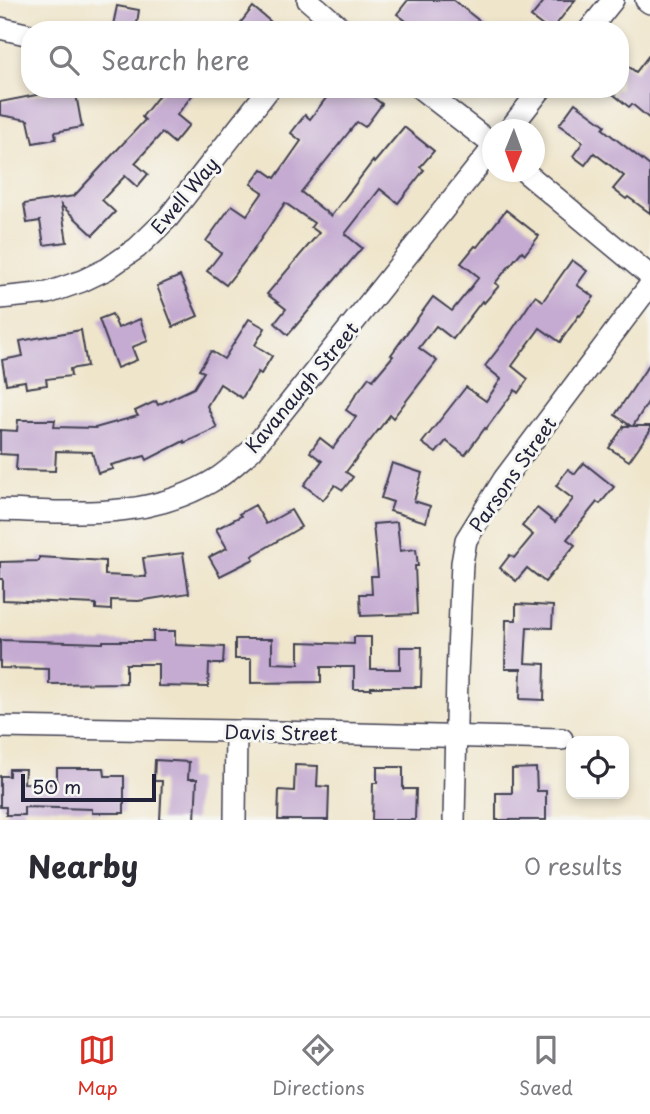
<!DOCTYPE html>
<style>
body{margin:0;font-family:"Playpen Sans",sans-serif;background:#f7f7f7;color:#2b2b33}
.controls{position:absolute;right:21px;bottom:21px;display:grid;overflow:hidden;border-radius:14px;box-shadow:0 4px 10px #0003}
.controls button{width:63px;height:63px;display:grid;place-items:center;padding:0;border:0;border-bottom:2px solid #e1e1e2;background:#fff;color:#2b2b33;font:35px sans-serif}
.compass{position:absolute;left:482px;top:119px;width:63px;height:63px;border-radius:50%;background:#fff;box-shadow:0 4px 10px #0003;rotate:181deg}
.scale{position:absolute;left:21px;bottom:18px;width:135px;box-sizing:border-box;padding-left:7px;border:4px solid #22223b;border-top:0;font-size:19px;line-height:24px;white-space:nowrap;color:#22223b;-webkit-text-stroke:5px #f6f6f2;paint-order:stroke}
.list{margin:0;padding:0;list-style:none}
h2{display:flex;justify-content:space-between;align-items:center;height:91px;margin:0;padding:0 28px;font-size:30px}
h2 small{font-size:23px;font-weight:400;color:#7c7c81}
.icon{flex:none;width:38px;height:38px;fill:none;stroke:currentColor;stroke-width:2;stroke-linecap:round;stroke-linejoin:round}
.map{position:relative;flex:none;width:650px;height:820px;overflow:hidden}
.search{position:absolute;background:#fff;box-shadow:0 4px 10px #0003;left:21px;right:21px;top:21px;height:77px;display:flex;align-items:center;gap:18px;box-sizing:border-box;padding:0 24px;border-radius:28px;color:#7c7c81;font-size:26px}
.sheet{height:196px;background:#fff}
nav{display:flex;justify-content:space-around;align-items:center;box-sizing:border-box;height:98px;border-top:2px solid #e1e1e2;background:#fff;font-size:19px;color:#7c7c81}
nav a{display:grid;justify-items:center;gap:4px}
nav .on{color:#d93025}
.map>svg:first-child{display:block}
</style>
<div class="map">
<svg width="650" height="820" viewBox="0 0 650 820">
<rect width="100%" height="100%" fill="#f6f6f2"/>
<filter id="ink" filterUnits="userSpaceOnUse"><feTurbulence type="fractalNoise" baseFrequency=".0143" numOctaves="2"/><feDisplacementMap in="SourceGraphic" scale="14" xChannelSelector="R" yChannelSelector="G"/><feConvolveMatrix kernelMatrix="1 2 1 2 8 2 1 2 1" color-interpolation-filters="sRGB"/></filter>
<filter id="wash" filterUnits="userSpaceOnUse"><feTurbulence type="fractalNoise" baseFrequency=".00686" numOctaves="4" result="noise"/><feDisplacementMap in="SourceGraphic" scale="28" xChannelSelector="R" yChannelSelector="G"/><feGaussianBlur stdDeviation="1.57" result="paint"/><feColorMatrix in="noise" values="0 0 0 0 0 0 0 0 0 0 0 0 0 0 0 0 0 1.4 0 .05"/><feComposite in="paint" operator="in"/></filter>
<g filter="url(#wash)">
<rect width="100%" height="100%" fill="#efe5cb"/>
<g id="blocks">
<g fill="#c5abd1">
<polygon points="408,0 453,0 491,30 418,30 397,14"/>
<polygon points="545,0 575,0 552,30 548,30 531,17"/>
<polygon points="117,6 139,10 136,30 112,30"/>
<polygon points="253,7 271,22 265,30 235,30"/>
<polygon points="650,54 650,119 632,104 629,107 613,94 617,89 620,89 620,60 636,72"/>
<polygon points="48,89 75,89 82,127 55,132 56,139 33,143 28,120 0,115 0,102 47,93"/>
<polygon points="164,89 197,89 177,115 189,125 174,143 162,133 135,163 148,174 137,187 125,176 102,200 115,212 93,235 61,205 67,242 44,245 40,221 27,223 24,204 74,196 145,120 142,117"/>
<polygon points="333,89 362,89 382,104 365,127 357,122 301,192 331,216 373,161 374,163 404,127 434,151 420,167 424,170 398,203 380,189 345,234 362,248 288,335 275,323 286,309 267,294 319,233 311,227 314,223 285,203 252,252 226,285 207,271 221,253 206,241 232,205 247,215 263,192 251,184 262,169 275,178 301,141 291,133 305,115 310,119"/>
<polygon points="575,103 605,125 603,129 650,166 650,213 628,197 626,199 613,189 624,176 594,153 585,165 573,156 583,142 559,125"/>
<polygon points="506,210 539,236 525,254 522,251 495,283 499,286 484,303 482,301 453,339 436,326 419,348 437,361 393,418 390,415 346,472 353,477 343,490 335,485 323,500 304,485 322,461 310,452 320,438 333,448 356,417 346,410 357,393 369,377 373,380 393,356 391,355 433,297 452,311 469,290 479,277 461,263 475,246 477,247"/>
<polygon points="572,260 587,271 577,285 594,297 580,316 579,315 560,342 540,328 512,366 528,379 518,393 515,390 486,429 485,428 465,455 446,441 436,453 422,443 466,387 486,401 501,379 485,366 506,339 535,296 543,301"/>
<polygon points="180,276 198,316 173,327 157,286"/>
<polygon points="112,314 118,328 140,319 148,341 132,347 137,360 117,368 99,319"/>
<polygon points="249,319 265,328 255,345 272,356 261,374 258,372 242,398 220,384 207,406 217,428 184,443 184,441 147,460 145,456 111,465 113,469 98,473 92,452 56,451 55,471 16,470 17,455 0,454 0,430 17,431 18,420 55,420 54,427 95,428 138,416 135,411 156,401 158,405 194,388 204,372 199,370 211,351 224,359"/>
<polygon points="81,330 87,366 70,369 71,376 46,379 47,385 26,388 25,381 6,384 2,360 23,356 20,341"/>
<polygon points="650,363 650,399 633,426 650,426 650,431 629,461 609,448 624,426 631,426 615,415"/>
<polygon points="392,463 422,473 414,501 430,506 426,522 390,511 393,502 381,498"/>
<polygon points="584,463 614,487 600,504 597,502 567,539 575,545 545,582 527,568 516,581 500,568 510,555 514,558 533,535 522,526 537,508 555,522 573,499 556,486 568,469 575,474"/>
<polygon points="255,505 266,524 291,510 301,527 252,556 254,559 220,576 209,557 227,548 216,529 241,516 239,514"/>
<polygon points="397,522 400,551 416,549 418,566 415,566 417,614 361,616 360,594 372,594 371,576 378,576 373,524"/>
<polygon points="183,553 189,593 138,601 111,600 111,610 96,609 96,604 3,600 3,579 0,579 0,562 39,561 39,557 105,561 105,575 146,577 143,558"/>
<polygon points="516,604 553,606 552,628 527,627 525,663 545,664 544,700 520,699 521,669 505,669 506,620 516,620"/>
<polygon points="153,631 175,631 175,645 224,647 223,664 209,664 208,687 158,686 158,664 126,664 126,683 49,684 49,669 0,668 0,640 103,643 103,641 153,641"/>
<polygon points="354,637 371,637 371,669 400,669 400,647 422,647 421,687 371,687 371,689 354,689 354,667 321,667 321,682 251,683 251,659 235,659 235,639 272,639 272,663 299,664 299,642 354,644"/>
<polygon points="155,760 189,762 188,779 197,779 195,820 160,820 162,781 154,781"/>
<polygon points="295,765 318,766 317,786 329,787 328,820 278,820 279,790 294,791"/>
<polygon points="377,767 403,767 403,789 416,789 415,820 372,820 373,783 377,783"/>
<polygon points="57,768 104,768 105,776 124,776 124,813 92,813 92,809 24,807 24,815 6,815 6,807 0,807 0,776 9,776 9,769 25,769 24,783 57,784"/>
<polygon points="536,768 537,791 546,791 546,820 496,820 496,793 512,793 512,769"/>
</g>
</g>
</g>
<g filter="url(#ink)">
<use href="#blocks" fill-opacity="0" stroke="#413f51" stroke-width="2"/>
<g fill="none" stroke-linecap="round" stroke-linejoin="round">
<g stroke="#413f51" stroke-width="24">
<g id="minor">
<polyline points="308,0 343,30"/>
<polyline points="646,0 650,3"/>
<polyline points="0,28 30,35"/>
<polyline points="589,30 613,0"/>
<polyline points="421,89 492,144"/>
<polyline points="509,130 541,89"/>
<polyline points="525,172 650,276"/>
<polyline points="0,298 48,293 82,281 107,269 137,248 168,218 269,89"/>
<path d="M0,510C77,512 150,521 219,477C231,469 241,459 252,450L492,149"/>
<polyline points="0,727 236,731 562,739"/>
<polyline points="235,820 236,731"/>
<polyline points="454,820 457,675 462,563 466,540 504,479 650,285"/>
</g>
</g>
<use href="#minor" stroke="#fff" stroke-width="21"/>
</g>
</g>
<g text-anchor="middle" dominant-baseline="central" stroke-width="6" stroke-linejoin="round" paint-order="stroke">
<g font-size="19" fill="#22223b" stroke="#f6f6f2">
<text transform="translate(184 195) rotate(-50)">Ewell Way</text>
<text transform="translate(301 387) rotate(-50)">Kavanaugh Street</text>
<text transform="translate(512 474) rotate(-55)">Parsons Street</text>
<text transform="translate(281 732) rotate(1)">Davis Street</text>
</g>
</g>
</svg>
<div class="controls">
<button><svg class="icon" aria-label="locate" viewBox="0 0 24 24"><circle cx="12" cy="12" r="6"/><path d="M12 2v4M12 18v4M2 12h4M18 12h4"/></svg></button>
</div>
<svg class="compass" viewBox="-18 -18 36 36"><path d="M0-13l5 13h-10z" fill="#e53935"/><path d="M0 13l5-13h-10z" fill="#7c7c81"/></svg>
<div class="scale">50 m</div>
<div class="search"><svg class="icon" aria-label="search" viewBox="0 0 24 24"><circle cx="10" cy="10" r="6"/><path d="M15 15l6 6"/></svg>Search here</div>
</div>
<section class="sheet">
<h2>Nearby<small>0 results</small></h2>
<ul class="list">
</ul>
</section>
<nav>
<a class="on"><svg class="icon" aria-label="map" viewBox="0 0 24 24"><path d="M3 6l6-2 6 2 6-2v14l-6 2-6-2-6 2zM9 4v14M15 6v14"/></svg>Map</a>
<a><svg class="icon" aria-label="directions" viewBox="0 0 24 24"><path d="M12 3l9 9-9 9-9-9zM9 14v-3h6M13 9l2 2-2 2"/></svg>Directions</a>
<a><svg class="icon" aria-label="saved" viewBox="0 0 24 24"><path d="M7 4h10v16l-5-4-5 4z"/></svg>Saved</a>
</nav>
